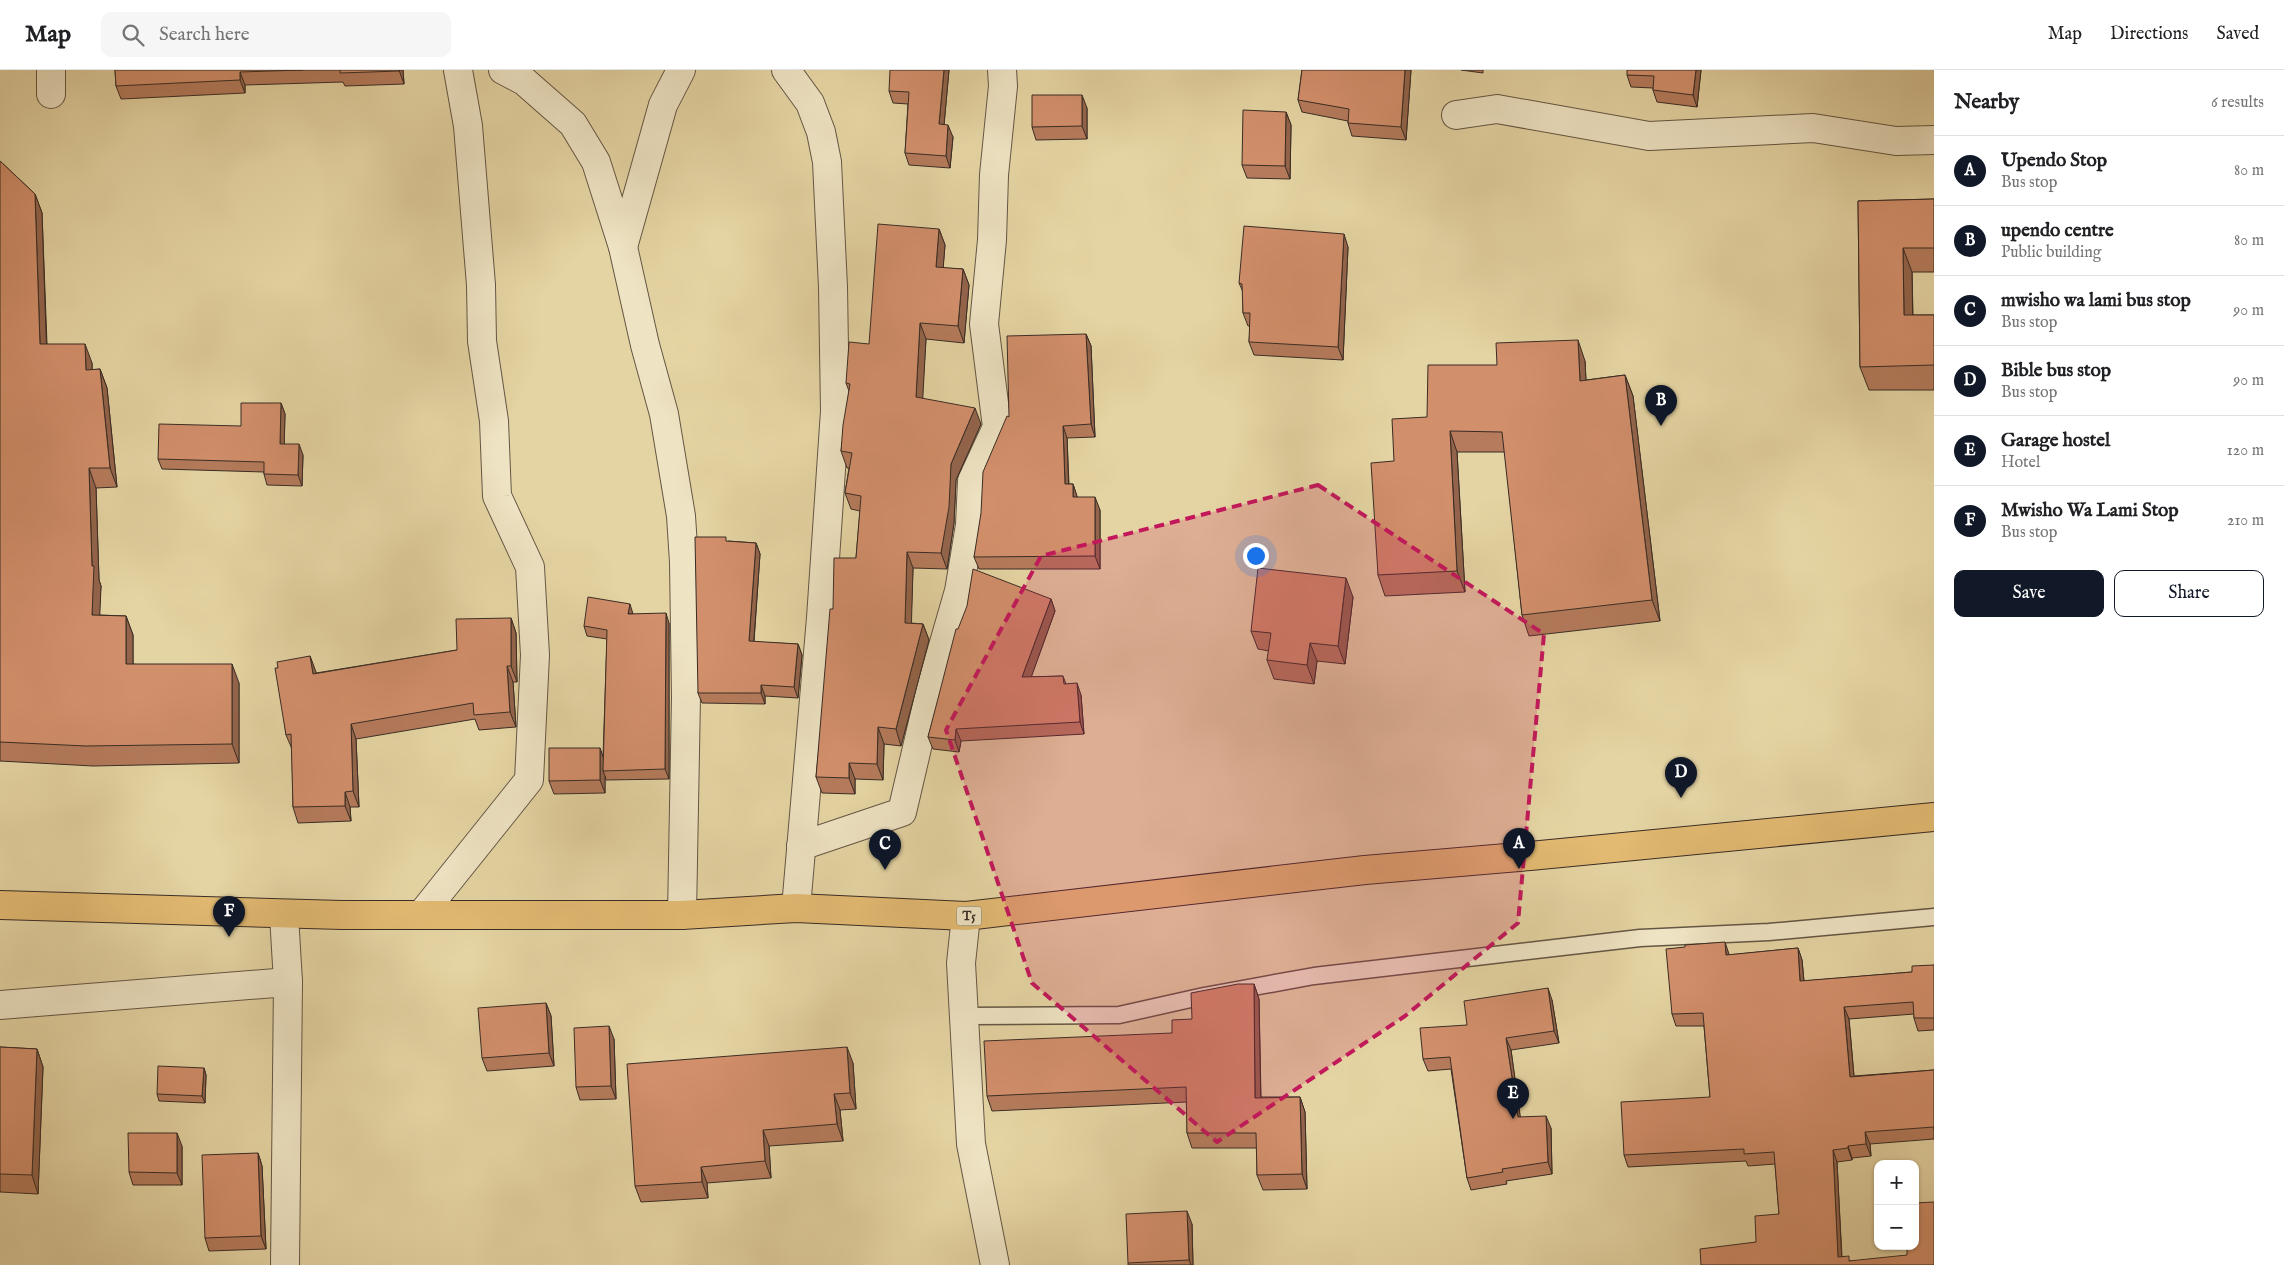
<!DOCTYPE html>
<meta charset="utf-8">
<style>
body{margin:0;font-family:"IM FELL English",serif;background:#f6f6f6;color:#202124}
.controls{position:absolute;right:15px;bottom:15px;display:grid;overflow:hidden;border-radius:10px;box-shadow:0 1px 4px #0004}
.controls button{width:45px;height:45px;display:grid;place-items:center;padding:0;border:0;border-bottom:1px solid #e0e0e0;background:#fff;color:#202124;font:25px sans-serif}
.you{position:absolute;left:1255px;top:485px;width:18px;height:18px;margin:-12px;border:4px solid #fff;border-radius:50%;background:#1a73e8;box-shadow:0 0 0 8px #1a73e833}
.badge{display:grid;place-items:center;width:32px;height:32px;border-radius:50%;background:#111827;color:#fff;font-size:16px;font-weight:700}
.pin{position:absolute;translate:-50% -41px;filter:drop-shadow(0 1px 2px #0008)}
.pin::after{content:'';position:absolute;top:26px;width:18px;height:15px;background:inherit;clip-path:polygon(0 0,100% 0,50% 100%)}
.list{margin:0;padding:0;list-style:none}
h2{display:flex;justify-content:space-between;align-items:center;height:65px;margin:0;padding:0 20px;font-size:21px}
h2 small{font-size:16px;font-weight:400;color:#757577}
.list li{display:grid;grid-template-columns:32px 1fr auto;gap:15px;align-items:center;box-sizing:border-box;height:70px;padding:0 20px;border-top:1px solid #e0e0e0}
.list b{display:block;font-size:19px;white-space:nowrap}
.list p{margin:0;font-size:16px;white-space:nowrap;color:#757577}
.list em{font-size:16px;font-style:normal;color:#757577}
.actions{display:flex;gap:10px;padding:15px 20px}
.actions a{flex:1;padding:11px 0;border:1px solid #111827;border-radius:10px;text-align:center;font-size:18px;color:#111827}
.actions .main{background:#111827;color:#fff}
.icon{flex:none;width:28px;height:28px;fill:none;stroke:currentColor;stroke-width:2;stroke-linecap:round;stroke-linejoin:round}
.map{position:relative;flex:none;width:1934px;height:1195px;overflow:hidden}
header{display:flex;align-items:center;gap:30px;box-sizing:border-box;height:70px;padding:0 25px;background:#fff;border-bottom:1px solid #e0e0e0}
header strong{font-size:24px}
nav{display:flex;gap:28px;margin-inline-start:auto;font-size:18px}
.search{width:350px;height:45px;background:#f6f6f6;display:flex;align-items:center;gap:12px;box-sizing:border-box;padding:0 18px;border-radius:10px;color:#757577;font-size:19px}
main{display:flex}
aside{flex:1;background:#fff}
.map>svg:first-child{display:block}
</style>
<header>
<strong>Map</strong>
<div class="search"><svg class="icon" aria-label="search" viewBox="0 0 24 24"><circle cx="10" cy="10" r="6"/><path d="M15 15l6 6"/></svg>Search here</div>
<nav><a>Map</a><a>Directions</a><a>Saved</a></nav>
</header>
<main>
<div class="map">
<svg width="1934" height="1195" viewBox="0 0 1934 1195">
<rect width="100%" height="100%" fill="#e5d4a3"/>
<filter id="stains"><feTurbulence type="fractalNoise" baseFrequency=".004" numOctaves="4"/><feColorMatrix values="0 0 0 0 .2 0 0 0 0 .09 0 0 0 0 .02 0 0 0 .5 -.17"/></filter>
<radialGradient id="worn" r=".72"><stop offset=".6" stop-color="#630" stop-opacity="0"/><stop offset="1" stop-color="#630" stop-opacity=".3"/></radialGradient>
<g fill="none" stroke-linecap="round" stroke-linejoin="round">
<g stroke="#645644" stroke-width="19">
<polyline id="service" points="965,946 1119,945 1204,926 1314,906 1640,868 1769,862 1934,847"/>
</g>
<g stroke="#645644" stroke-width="30">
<g id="minor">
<polyline points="51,0 51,24"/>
<polyline points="503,0 524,11 573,54 596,92 623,177 645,275 664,344 681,446 684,492 686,627 682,845"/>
<polyline points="786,0 810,33 821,62 827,92 833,217 835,341 821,548 796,838"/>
<polyline points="1456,45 1497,39 1649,66 1813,58 1896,71 1934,70"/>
<polyline points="623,177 663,35 681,0"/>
<polyline points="801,776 902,742 931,618 959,521 970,455 972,411 997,357 984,254 992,170 994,105 1003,16 1002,0"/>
<polyline points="284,845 288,912 285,1195"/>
<polyline points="421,845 529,710 535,585 530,497 497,426 494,351 482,271 481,215 468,56 458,0"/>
<polyline points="966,846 961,893 971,1074 995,1195"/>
<polyline points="0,935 288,912"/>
</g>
</g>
<g stroke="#392c25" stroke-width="30">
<polyline id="trunk" points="0,835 342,845 682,845 796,838 966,846 1365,800 1530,786 1934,747"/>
</g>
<use href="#service" stroke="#eee3c3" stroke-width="16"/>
<use href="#minor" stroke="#eee3c3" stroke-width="28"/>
<use href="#trunk" stroke="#e2ba72" stroke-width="28"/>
</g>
<g fill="#b57b5c" stroke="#392c25">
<polygon points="115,0 403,0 404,14 345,16 343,12 245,15 245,23 121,29 116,16"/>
<polygon points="949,0 944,55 953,67 950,98 909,95 905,83 908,34 893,33 889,21"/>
<polygon points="1302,0 1411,0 1406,70 1352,66 1348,53 1348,51 1302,42 1298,30"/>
<polygon points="1461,0 1483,0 1483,3"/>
<polygon points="1701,0 1697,37 1657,32 1653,20 1653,18 1631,17 1627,5"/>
<polygon points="1087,38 1087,69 1036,70 1032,57"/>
<polygon points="1286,42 1291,55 1290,109 1247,108 1242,95"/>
<polygon points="0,91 35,124 42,143 47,274 92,293 92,300 100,299 107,318 117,417 96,418 99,510 101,516 99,545 126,546 133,565 133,594 239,613 239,693 93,696 0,691"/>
<polygon points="1934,129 1934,202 1912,202 1913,245 1934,245 1934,320 1869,320 1860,297 1858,131"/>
<polygon points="939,159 945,175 943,198 963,199 969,215 964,273 926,269 922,328 981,354 956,410 954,453 947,499 913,498 911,553 923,554 929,570 901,676 884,674 883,710 855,709 855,724 822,723 816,707 833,539 856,488 860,441 851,439 845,423 849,398 847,398 841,381 849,321 846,313"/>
<polygon points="1348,177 1343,290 1254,285 1249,272 1250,256 1248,256 1243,243 1243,222 1239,213"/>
<polygon points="1086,264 1091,276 1095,367 1067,368 1069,414 1073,414 1077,427 1100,440 1100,499 979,499 974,487 1009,347"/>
<polygon points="1585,291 1586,310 1625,305 1633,326 1660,551 1529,566 1522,545 1505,382 1457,382 1465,522 1385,526 1378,505 1394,391 1427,347 1497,295"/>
<polygon points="281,333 285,344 284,374 303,385 302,416 267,415 264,404 264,402 162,399 158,389 241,356"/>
<polygon points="728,471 756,473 760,484 754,572 798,574 802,585 798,628 765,626 765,634 702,633 698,623"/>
<polygon points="1353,527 1345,594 1317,591 1314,614 1274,609 1267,590 1269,581 1258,579 1251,561"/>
<polygon points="1051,529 1055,541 1031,607 1063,606 1066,614 1081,625 1084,664 961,671 959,682 933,679 928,667 958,559"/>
<polygon points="633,544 669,553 669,709 606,710 605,706 605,723 554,724 549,711 600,678 603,687 607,569 587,566 584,556"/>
<polygon points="511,548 516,563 517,612 513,612 516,657 479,660 475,649 356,669 359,737 350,737 351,751 298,753 293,737 292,679 286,665 278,598 310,586 316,603 457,580"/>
<polygon points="1685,877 1729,885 1798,878 1802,890 1804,911 1912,902 1934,895 1934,960 1918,961 1914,948 1914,944 1849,949 1854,1006 1934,1000 1934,1069 1870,1074 1871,1086 1852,1088 1852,1090 1837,1092 1842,1187 1851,1191 1934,1195 1701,1195 1756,1172 1779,1144 1775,1094 1748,1096 1746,1091 1628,1097 1624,1085 1710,1027 1704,956 1676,956 1672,944"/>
<polygon points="1254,914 1259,929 1261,1027 1300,1027 1305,1042 1307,1119 1263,1120 1257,1105 1257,1078 1192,1078 1187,1063 1187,1032 992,1041 987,1026 1172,963 1192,949"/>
<polygon points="1552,930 1559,973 1511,980 1520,1047 1551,1058 1552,1104 1506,1111 1507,1114 1471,1120 1467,1108 1451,999 1428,1001 1423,989 1467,955"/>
<polygon points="546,933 551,946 554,996 487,1001 482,988"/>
<polygon points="614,969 616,1029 580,1030 576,1017"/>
<polygon points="0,977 37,979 43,997 38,1124 0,1122"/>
<polygon points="853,993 856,1039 840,1040 843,1071 769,1076 771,1108 707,1113 708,1128 641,1132 635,1116"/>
<polygon points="204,998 206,1005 205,1033 159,1031 157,1024"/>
<polygon points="182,1076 182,1115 133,1115 129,1102"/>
<polygon points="258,1083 262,1096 266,1179 209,1181 205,1168"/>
<polygon points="1192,1154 1193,1195 1128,1195 1128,1193"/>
</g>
<g fill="#93644b" stroke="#392c25">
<polygon points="399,0 403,0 404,14"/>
<polygon points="944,0 949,0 943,66 939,54"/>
<polygon points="1405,0 1411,0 1406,70 1401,57"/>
<polygon points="1696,0 1701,0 1697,37 1693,25"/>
<polygon points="240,2 245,15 245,23 240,10"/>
<polygon points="1082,25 1087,38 1087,69 1082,56"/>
<polygon points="1286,42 1291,55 1290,109 1285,96"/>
<polygon points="948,55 953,67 950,98 946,86"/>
<polygon points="35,124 42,143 47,293 40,274"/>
<polygon points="939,159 945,175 942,213 936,197"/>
<polygon points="1344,164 1348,177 1343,290 1338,277"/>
<polygon points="1903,178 1912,202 1913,269 1904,245"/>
<polygon points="963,199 969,215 964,273 958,256"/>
<polygon points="920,253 926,269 922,343 916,327"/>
<polygon points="1086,264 1091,276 1095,367 1091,354"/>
<polygon points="1578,270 1585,291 1587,332 1580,311"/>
<polygon points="85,274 92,293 93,320 86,300"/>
<polygon points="100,299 107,318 117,417 110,398"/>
<polygon points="1625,305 1633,326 1660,551 1652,530"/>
<polygon points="281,333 285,344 284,384 280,374"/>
<polygon points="975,338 981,354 956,410 954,453 947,499 941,483 951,394"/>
<polygon points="1063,356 1067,368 1069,426 1065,414"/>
<polygon points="1450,361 1457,382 1465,522 1457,501"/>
<polygon points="299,374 303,385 302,416 298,405"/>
<polygon points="89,398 96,418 99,510 101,516 99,564 92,545 92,496"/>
<polygon points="1073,414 1077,426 1078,440 1073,427"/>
<polygon points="1095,427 1100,440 1100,499 1095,486"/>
<polygon points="756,473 760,484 753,582 749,571"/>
<polygon points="907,482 913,498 911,569 905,553"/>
<polygon points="1346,508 1353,527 1345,594 1338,576"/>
<polygon points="1051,529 1055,541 1027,619 1022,607"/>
<polygon points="630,534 633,544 628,544"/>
<polygon points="666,543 669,553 669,709 665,699"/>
<polygon points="126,546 133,565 133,614 126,594"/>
<polygon points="511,548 516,563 517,612 511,596"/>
<polygon points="923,554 929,570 901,676 896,659"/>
<polygon points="1310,573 1317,591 1314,614 1307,595"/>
<polygon points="798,574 802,585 798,628 794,617"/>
<polygon points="310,586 316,602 318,619 313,604"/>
<polygon points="232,594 239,613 239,693 232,674"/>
<polygon points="507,596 513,612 516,657 510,642"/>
<polygon points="1077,613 1081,625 1084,664 1080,652"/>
<polygon points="761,615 765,626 765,634 761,623"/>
<polygon points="351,654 356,669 359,737 353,721"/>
<polygon points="878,657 884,674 883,710 877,694"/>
<polygon points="956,659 961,671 959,682 955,670"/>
<polygon points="600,678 604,690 603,701 605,706 605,723 600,710"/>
<polygon points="849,693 855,709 855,724 849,708"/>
<polygon points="345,722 350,737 351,751 345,736"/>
<polygon points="1725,872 1729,884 1730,897 1726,885"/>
<polygon points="1798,878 1802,890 1805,923 1800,911"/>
<polygon points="1254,914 1259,929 1261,1043 1255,1028"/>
<polygon points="1548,918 1552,930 1559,973 1554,961"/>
<polygon points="546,933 551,946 554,996 549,983"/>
<polygon points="1844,937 1849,949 1855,1019 1850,1007"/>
<polygon points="609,956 614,969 616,1029 611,1016"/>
<polygon points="1506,968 1511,980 1522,1059 1518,1047"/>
<polygon points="847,977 853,993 856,1039 850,1023"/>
<polygon points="37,979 43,997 38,1124 32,1105"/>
<polygon points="204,998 206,1005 205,1033 202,1026"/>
<polygon points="834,1024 840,1040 843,1071 837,1054"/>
<polygon points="1300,1027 1305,1042 1307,1119 1302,1104"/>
<polygon points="1546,1046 1551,1058 1552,1104 1548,1092"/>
<polygon points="763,1060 769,1076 771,1108 765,1091"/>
<polygon points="1865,1062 1870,1074 1871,1086 1866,1074"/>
<polygon points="177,1063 182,1076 182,1115 177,1103"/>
<polygon points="1848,1076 1852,1088 1852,1090 1848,1078"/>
<polygon points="1833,1080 1837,1092 1842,1195 1838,1187"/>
<polygon points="258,1083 262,1096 266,1179 261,1166"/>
<polygon points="701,1097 707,1113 708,1128 702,1112"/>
<polygon points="1187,1141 1192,1154 1193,1195 1191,1195 1189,1190"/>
</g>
<g fill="#d28f6b" stroke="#392c25">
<polygon points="115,0 303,0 240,2 240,10 116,16"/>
<polygon points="340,0 399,0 399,1 340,3"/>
<polygon points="890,0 944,0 939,54 948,55 946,86 905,83 909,22 889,21"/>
<polygon points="1302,0 1405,0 1401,57 1348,53 1349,39 1298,30"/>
<polygon points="1627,0 1696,0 1693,25 1653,20 1654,6 1627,5"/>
<polygon points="1032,25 1082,25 1082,56 1032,57"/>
<polygon points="1243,40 1286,42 1285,96 1242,95"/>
<polygon points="0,91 35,124 40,274 85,274 86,300 100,299 110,398 89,398 92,496 94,496 92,545 126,546 126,594 232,594 232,674 86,676 0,672"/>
<polygon points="1934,129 1934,178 1903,178 1904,245 1934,245 1934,295 1860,297 1858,131"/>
<polygon points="878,154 939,159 936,197 963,199 958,256 920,253 916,327 975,338 951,394 949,437 941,483 907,482 905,553 923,554 896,659 878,657 877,694 849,693 849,708 816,707 830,539 833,539 834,488 856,488 861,426 845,423 852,383 841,381 843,355 850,314 846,313 849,272 869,274"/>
<polygon points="1244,156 1344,164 1338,277 1249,272 1250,243 1243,243 1242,214 1239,213"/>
<polygon points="1086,264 1091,354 1063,356 1065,414 1073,414 1073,427 1095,427 1095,486 974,487 981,443 983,402 1007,346 1009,347 1007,266"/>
<polygon points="1578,270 1580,311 1625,305 1652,530 1522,545 1502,362 1450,361 1457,501 1378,505 1371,393 1394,391 1392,349 1427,347 1428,295 1497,295 1496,273"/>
<polygon points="241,333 281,333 280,374 299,374 298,405 264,404 264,392 158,389 159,354 241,356"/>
<polygon points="695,467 726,467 726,471 756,473 749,571 798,574 794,617 761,615 761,623 698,623"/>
<polygon points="1258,498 1346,508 1338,576 1310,573 1307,595 1267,590 1271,563 1251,561"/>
<polygon points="973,499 1051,529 1022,607 1063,606 1064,614 1077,613 1080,652 956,659 955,670 928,667 956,559 958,559 967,536"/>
<polygon points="588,527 630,534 628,544 666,543 665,699 603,701 607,560 584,556"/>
<polygon points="511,548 511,596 507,596 510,642 474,645 473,633 351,654 353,721 345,722 345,736 293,737 291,664 286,665 275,598 278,598 277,592 310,586 313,604 457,580 456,549"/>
<polygon points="549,678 600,678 600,710 549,711"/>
<polygon points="1725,872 1726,885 1798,878 1800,911 1912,902 1912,896 1934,895 1934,948 1914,948 1913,932 1844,937 1850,1007 1934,1000 1934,1060 1934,1057 1865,1062 1866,1074 1848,1076 1848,1078 1833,1080 1838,1187 1849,1186 1849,1191 1907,1185 1907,1176 1915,1176 1915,1133 1934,1132 1934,1195 1701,1195 1700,1179 1756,1172 1755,1146 1779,1144 1774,1082 1744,1084 1744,1079 1624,1085 1621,1032 1710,1027 1703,943 1672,944 1666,879 1685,877 1685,875"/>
<polygon points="1238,914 1254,914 1255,1028 1300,1027 1302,1104 1257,1105 1256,1063 1187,1063 1186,1017 987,1026 984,971 1172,963 1172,950 1192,949 1191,923"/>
<polygon points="1548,918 1554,961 1506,968 1518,1047 1546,1046 1548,1092 1502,1099 1503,1102 1467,1108 1450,987 1423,989 1420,958 1467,955 1464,931"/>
<polygon points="546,933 549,983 482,988 478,938"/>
<polygon points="609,956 611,1016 576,1017 574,958"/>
<polygon points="0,977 37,979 32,1105 0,1104"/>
<polygon points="847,977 850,1023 834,1024 837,1054 763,1060 765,1091 701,1097 702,1112 635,1116 627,994"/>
<polygon points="158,996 204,998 202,1026 157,1024"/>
<polygon points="128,1063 177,1063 177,1103 129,1102"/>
<polygon points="258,1083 261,1166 205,1168 202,1085"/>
<polygon points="1187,1141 1189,1190 1128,1193 1126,1144"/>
</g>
<path fill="#c2185b" fill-opacity="0.2" stroke="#c2185b" stroke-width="4" stroke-dasharray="10 6" stroke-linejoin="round" d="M1318,415L1544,564L1518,853L1405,946L1217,1072L1032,913L946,660L1041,486Z"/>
<g text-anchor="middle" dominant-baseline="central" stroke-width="4" stroke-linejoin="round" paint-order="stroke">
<rect fill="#eee3c3" stroke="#6f6354" stroke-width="1" x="956.5" y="836.5" width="25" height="19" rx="4"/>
<g font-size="12" font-weight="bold" fill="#392c25">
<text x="969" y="846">T5</text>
</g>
</g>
<rect width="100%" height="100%" filter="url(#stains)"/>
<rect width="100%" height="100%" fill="url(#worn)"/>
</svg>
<div class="controls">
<button>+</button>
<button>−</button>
</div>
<div class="you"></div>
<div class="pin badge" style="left:1519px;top:799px">A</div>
<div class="pin badge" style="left:1661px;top:356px">B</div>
<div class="pin badge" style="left:885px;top:800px">C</div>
<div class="pin badge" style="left:1681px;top:728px">D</div>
<div class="pin badge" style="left:1513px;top:1049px">E</div>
<div class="pin badge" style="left:229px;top:867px">F</div>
</div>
<aside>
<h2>Nearby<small>6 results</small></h2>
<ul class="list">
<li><span class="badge">A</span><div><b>Upendo Stop</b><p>Bus stop</p></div><em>80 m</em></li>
<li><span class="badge">B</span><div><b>upendo centre</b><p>Public building</p></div><em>80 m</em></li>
<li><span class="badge">C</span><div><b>mwisho wa lami bus stop</b><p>Bus stop</p></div><em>90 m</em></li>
<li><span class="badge">D</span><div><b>Bible bus stop</b><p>Bus stop</p></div><em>90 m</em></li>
<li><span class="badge">E</span><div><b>Garage hostel</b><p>Hotel</p></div><em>120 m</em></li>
<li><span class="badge">F</span><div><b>Mwisho Wa Lami Stop</b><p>Bus stop</p></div><em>210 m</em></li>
</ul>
<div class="actions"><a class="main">Save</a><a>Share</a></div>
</aside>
</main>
